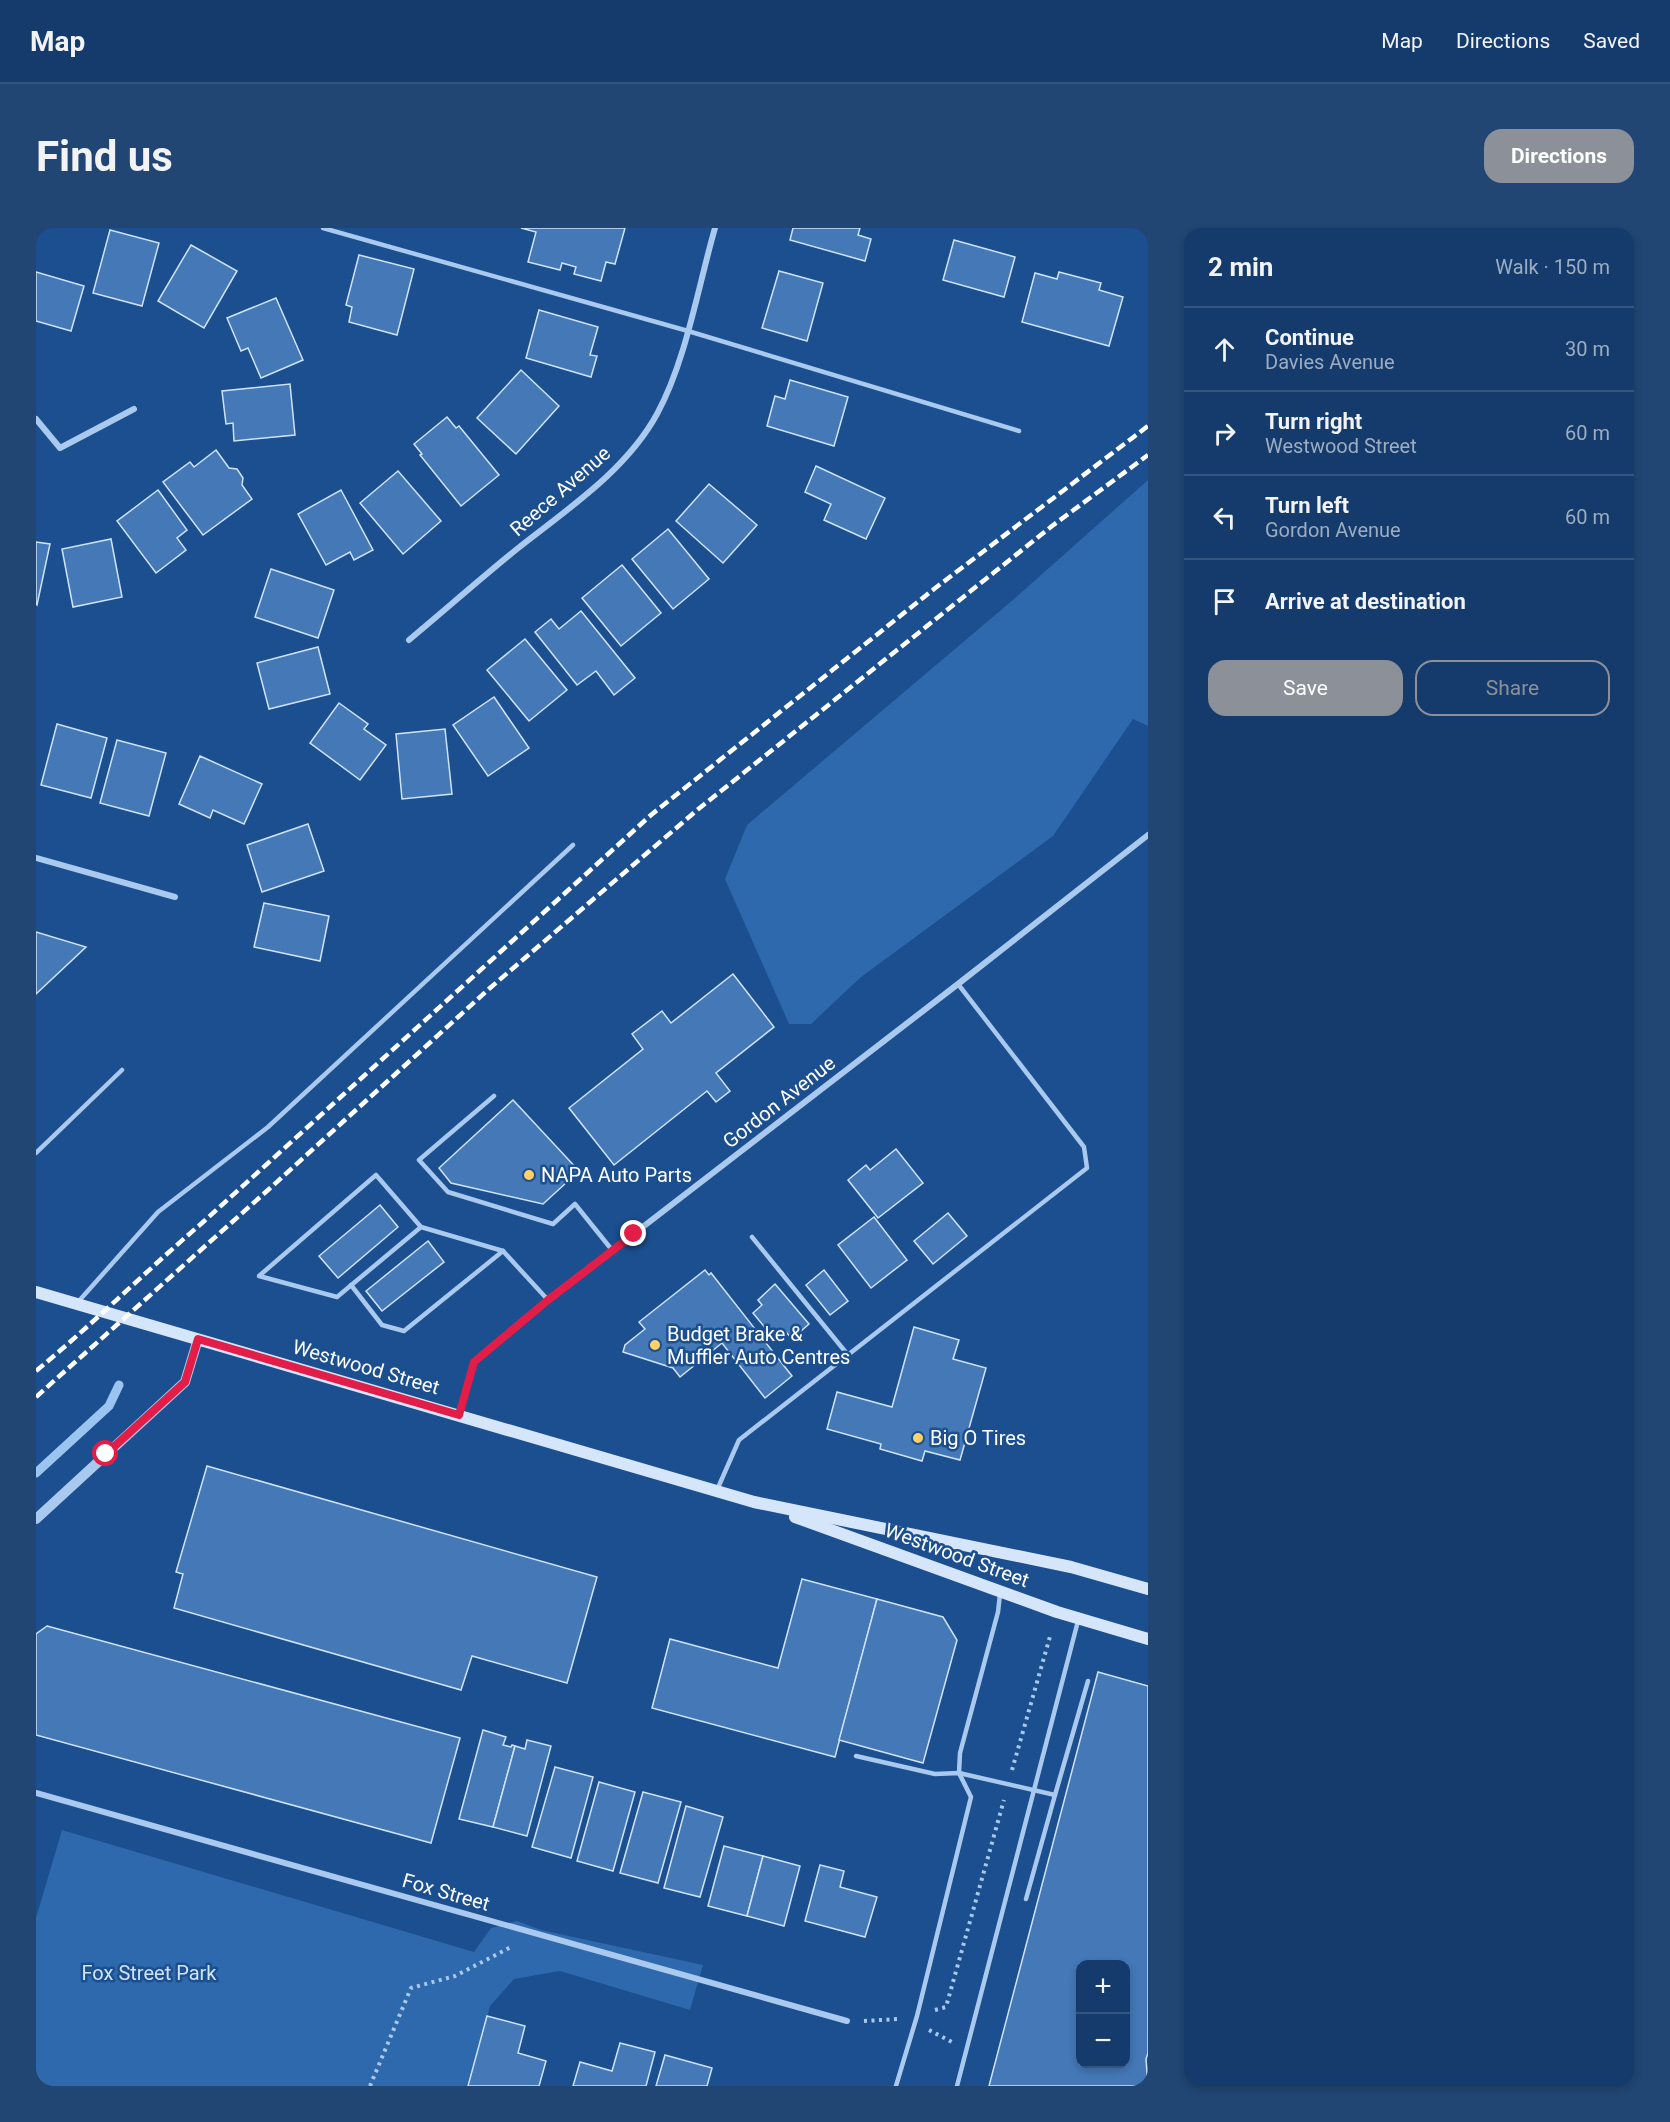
<!DOCTYPE html>
<meta charset="utf-8">
<style>
body{margin:0;font-family:Roboto,sans-serif;background:#214673;color:#f1f3f6}
.controls{position:absolute;right:18px;bottom:18px;display:grid;overflow:hidden;border-radius:12px;box-shadow:0 3px 9px #0003}
.controls button{width:54px;height:54px;display:grid;place-items:center;padding:0;border:0;border-bottom:2px solid #33557e;background:#143b6b;color:#f1f3f6;font:30px sans-serif}
.stop{position:absolute;width:18px;height:18px;margin:-14px;border:4px solid #e11d48;border-radius:50%;background:#fff}
.stop.end{background:#e11d48;border-color:#fff;box-shadow:0 2px 6px #0008}
.list{margin:0;padding:0;list-style:none}
h2{display:flex;justify-content:space-between;align-items:center;height:78px;margin:0;padding:0 24px;font-size:26px}
h2 small{font-size:20px;font-weight:400;color:#9dadc1}
.list li{display:grid;grid-template-columns:39px 1fr auto;gap:18px;align-items:center;box-sizing:border-box;height:84px;padding:0 24px;border-top:2px solid #33557e}
.list b{display:block;font-size:22px;white-space:nowrap}
.list p{margin:0;font-size:20px;white-space:nowrap;color:#9dadc1}
.list em{font-size:20px;font-style:normal;color:#9dadc1}
.actions{display:flex;gap:12px;padding:18px 24px}
.actions a{flex:1;padding:14px 0;border:2px solid #8c9099;border-radius:18px;text-align:center;font-size:21px;color:#8c9099}
.actions .main{background:#8c9099;color:#fff}
.icon{flex:none;width:33px;height:33px;fill:none;stroke:currentColor;stroke-width:2;stroke-linecap:round;stroke-linejoin:round}
.map{position:relative;flex:none;width:1112px;height:1858px;overflow:hidden;border-radius:18px}
header{display:flex;align-items:center;gap:36px;box-sizing:border-box;height:84px;padding:0 30px;background:#143b6b;border-bottom:2px solid #33557e}
header strong{font-size:28px}
nav{display:flex;gap:33px;margin-inline-start:auto;font-size:21px}
.intro{display:flex;align-items:center;justify-content:space-between;box-sizing:border-box;height:144px;padding:0 36px}
h1{margin:0;font-size:42px}
.button{padding:15px 27px;border-radius:18px;background:#8c9099;color:#fff;font-size:21px;font-weight:700}
main{display:flex;gap:36px;padding:0 36px}
aside{flex:1;background:#143b6b;border-radius:18px;box-shadow:0 3px 9px #0003}
.map>svg:first-child{display:block}
</style>
<header>
<strong>Map</strong>
<nav><a>Map</a><a>Directions</a><a>Saved</a></nav>
</header>
<div class="intro"><h1>Find us</h1><a class="button">Directions</a></div>
<main>
<div class="map">
<svg width="1112" height="1858" viewBox="0 0 1112 1858">
<rect width="100%" height="100%" fill="#1b4f8f"/>
<g fill="#2e69ad">
<polygon points="1112,252 1112,498 1097,491 1017,608 825,749 775,796 753,796 689,651 711,597 978,371"/>
<polygon points="26,1602 438,1724 455,1700 481,1693 505,1702 667,1737 654,1782 524,1743 478,1751 454,1778 433,1858 0,1858 0,1690"/>
</g>
<g fill="none" stroke-linecap="round" stroke-linejoin="round">
<polyline stroke="#9cc4f0" stroke-width="9" points="0,1245 73,1178 83,1157"/>
</g>
<g fill="#4478b7" stroke="#cfe3fa" stroke-width="1.5" fill-rule="evenodd">
<polygon points="485,0 589,0 579,36 570,34 565,53 538,46 540,39 526,35 524,42 492,34 500,4"/>
<polygon points="757,0 824,0 822,7 835,11 829,33 754,12"/>
<polygon points="74,2 123,15 106,78 57,65"/>
<polygon points="918,12 979,29 968,69 907,52"/>
<polygon points="155,17 201,43 168,100 122,73"/>
<polygon points="323,27 378,41 361,107 313,94 316,79 310,77"/>
<polygon points="743,43 787,55 771,113 726,100"/>
<polygon points="0,44 48,58 35,103 0,93"/>
<polygon points="1023,44 1065,55 1063,62 1087,69 1073,118 986,94 999,45 1021,51"/>
<polygon points="240,70 267,132 225,150 212,120 205,123 191,90"/>
<polygon points="503,82 562,99 554,127 561,128 555,149 490,130"/>
<polygon points="485,142 523,178 480,226 441,190"/>
<polygon points="754,152 812,169 798,218 731,198 739,168 749,171"/>
<polygon points="254,156 259,207 198,213 197,195 190,196 186,163"/>
<polygon points="411,189 420,200 423,198 463,247 425,278 384,227 386,226 378,216"/>
<polygon points="180,222 193,240 201,241 207,250 206,257 216,271 167,307 127,254 154,234 158,239"/>
<polygon points="780,238 849,270 830,311 788,292 795,276 769,264"/>
<polygon points="362,243 405,293 367,326 324,275"/>
<polygon points="673,256 721,297 687,335 640,293"/>
<polygon points="122,262 151,302 141,310 150,322 120,345 81,293"/>
<polygon points="305,262 337,322 318,332 314,324 290,337 262,286"/>
<polygon points="632,301 673,351 637,381 596,331"/>
<polygon points="75,311 86,369 37,379 26,321"/>
<polygon points="0,314 14,316 1,377 0,376"/>
<polygon points="586,337 625,385 585,418 546,370"/>
<polygon points="235,341 298,362 282,410 219,389"/>
<polygon points="545,383 599,450 578,467 560,443 541,457 499,404 515,391 523,401"/>
<polygon points="489,411 531,462 493,493 451,442"/>
<polygon points="282,419 294,466 233,481 221,435"/>
<polygon points="458,469 493,520 452,548 417,497"/>
<polygon points="303,475 332,496 328,501 350,517 324,552 274,515"/>
<polygon points="21,496 71,510 55,570 5,557"/>
<polygon points="409,501 416,566 366,571 360,506"/>
<polygon points="81,512 130,525 113,588 64,575"/>
<polygon points="164,528 226,556 208,596 177,582 174,590 143,576"/>
<polygon points="272,596 288,643 226,664 211,617"/>
<polygon points="228,675 293,688 284,733 218,719"/>
<polygon points="0,704 50,719 0,766"/>
<polygon points="697,746 738,799 680,845 694,863 680,874 671,863 578,937 533,880 607,821 596,806 626,783 635,795"/>
<polygon points="477,872 543,943 507,976 415,955 403,940"/>
<polygon points="860,921 887,955 842,990 812,952 830,937 834,942"/>
<polygon points="344,977 362,999 302,1050 283,1028"/>
<polygon points="912,985 931,1008 897,1036 878,1013"/>
<polygon points="838,989 871,1032 835,1060 802,1017"/>
<polygon points="392,1013 408,1034 346,1083 330,1063"/>
<polygon points="669,1042 673,1047 675,1045 756,1148 729,1170 686,1115 644,1149 637,1140 587,1124 589,1117 609,1101 603,1094"/>
<polygon points="788,1042 812,1073 794,1087 770,1057"/>
<polygon points="739,1056 773,1096 756,1111 750,1104 740,1113 717,1085 726,1077 722,1072"/>
<polygon points="878,1099 923,1112 917,1131 950,1140 924,1232 889,1223 886,1233 844,1221 845,1216 791,1201 801,1164 856,1179"/>
<polygon points="171,1238 561,1349 531,1455 436,1428 425,1462 138,1380 147,1346 140,1344"/>
<polygon points="766,1351 841,1371 799,1529 616,1480 634,1411 742,1440"/>
<polygon points="841,1371 907,1389 921,1412 887,1535 803,1512"/>
<polygon points="11,1398 424,1510 395,1615 0,1507 0,1406"/>
<path d="M1062,1444L1112,1458V1825L1110,1831L1112,1858H953ZM1044,1736H1090V1836H1044Z"/>
<polygon points="447,1502 470,1509 467,1517 475,1519 476,1517 479,1518 457,1599 423,1591"/>
<polygon points="491,1512 515,1518 491,1608 457,1599 479,1518 489,1521"/>
<polygon points="519,1539 557,1549 535,1630 496,1619"/>
<polygon points="563,1554 599,1564 577,1643 541,1633"/>
<polygon points="607,1564 645,1574 622,1655 584,1645"/>
<polygon points="650,1578 687,1589 664,1669 628,1660"/>
<polygon points="688,1618 727,1628 711,1688 672,1678"/>
<polygon points="727,1628 764,1638 748,1698 711,1688"/>
<polygon points="784,1637 808,1643 804,1659 841,1669 829,1709 769,1693"/>
<polygon points="451,1788 489,1798 482,1825 510,1833 503,1858 432,1858"/>
<polygon points="584,1815 619,1824 610,1858 537,1858 544,1834 576,1843"/>
<polygon points="629,1827 676,1840 671,1858 620,1858"/>
</g>
<g fill="none" stroke-linecap="round" stroke-linejoin="round">
<g stroke="#a9c9ee" stroke-width="4" stroke-dasharray="3 4.5" stroke-linecap="butt">
<polyline points="976,1542 1015,1405"/>
<polyline points="899,1782 910,1779 968,1572"/>
<polyline points="828,1793 862,1791"/>
<polyline points="893,1802 916,1814"/>
<polyline points="334,1858 375,1760 419,1748 475,1719"/>
</g>
<g stroke="#a9c9ee" stroke-width="4.5">
<polyline points="287,0 652,103 983,203"/>
<polyline points="458,868 383,932 412,964 517,996 539,976 576,1022"/>
<polyline points="0,925 86,842"/>
<polyline points="385,999 301,1069 223,1048 340,947 385,999 467,1023 512,1072"/>
<polyline points="716,1009 812,1127"/>
<polyline points="315,1057 346,1097 368,1103 467,1023"/>
<polyline points="42,1074 122,984 232,899 537,617"/>
<polyline points="681,1262 703,1212 1051,940 1048,919 922,756"/>
<polyline points="820,1528 899,1546 923,1545 1019,1567 990,1671"/>
<polyline points="1019,1567 1052,1453"/>
<polyline points="860,1858 881,1788 935,1569 923,1545 924,1525 962,1384 964,1366"/>
<polyline points="921,1858 1042,1393"/>
</g>
<g stroke="#a9c9ee" stroke-width="6">
<polyline points="0,191 24,220 98,181"/>
<path d="M373,412C409,382 444,351 481,321C530,282 590,243 621,186C650,133 662,59 679,0"/>
<polyline points="0,630 139,669"/>
<polyline points="423,1187 438,1134 512,1072 922,756 1112,607"/>
<polyline points="0,1565 811,1793"/>
</g>
<polyline stroke="#a9c9ee" stroke-width="10" points="0,1291 149,1154 162,1111"/>
<g stroke="#d6e6fa" stroke-width="12">
<polyline points="0,1064 718,1274 1035,1339 1112,1361"/>
<polyline points="759,1289 1021,1384 1112,1411"/>
</g>
<g stroke="#fff" stroke-width="4.5" stroke-dasharray="10 4.5" stroke-linecap="butt">
<path d="M0,1143C57,1096 110,1043 166,995L615,587L898,361L1112,198"/>
<polyline points="0,1169 232,962 454,760 660,583 1016,298 1112,227"/>
</g>
</g>
<g fill="none" stroke-linecap="round" stroke-linejoin="round">
<polyline stroke="#e11d48" stroke-width="8" points="70,1226 149,1154 162,1111 423,1187 438,1134 512,1072 598,1006"/>
</g>
<g fill="#ffd166" stroke="#1b4f8f" stroke-width="2">
<circle cx="493" cy="947" r="6"/>
<circle cx="619" cy="1117" r="6"/>
<circle cx="882" cy="1210" r="6"/>
</g>
<g text-anchor="middle" dominant-baseline="central" stroke-width="5" stroke-linejoin="round" paint-order="stroke">
<g font-size="20" fill="#fff" stroke="#1b4f8f">
<text transform="translate(524 263) rotate(-41)">Reece Avenue</text>
<text transform="translate(743 874) rotate(-38)">Gordon Avenue</text>
<text transform="translate(330 1139) rotate(16)">Westwood Street</text>
<text transform="translate(921 1327) rotate(20)">Westwood Street</text>
<text transform="translate(410 1664) rotate(16)">Fox Street</text>
</g>
<g font-size="20" fill="#fff" stroke="#1b4f8f" text-anchor="start">
<text x="505" y="947">NAPA Auto Parts</text>
<text x="631" y="1106">Budget Brake &amp;<tspan x="631" dy="23">Muffler Auto Centres</tspan></text>
<text x="894" y="1210">Big O Tires</text>
</g>
<g font-size="20" fill="#cfe3fa" stroke="#1b4f8f">
<text x="113" y="1745">Fox Street Park</text>
</g>
</g>
</svg>
<div class="controls">
<button>+</button>
<button>−</button>
</div>
<div class="stop" style="left:70px;top:1226px"></div>
<div class="stop end" style="left:598px;top:1006px"></div>
</div>
<aside>
<h2>2 min<small>Walk · 150 m</small></h2>
<ul class="list">
<li><svg class="icon" aria-label="ahead" viewBox="0 0 24 24"><path d="M12 20V5M6 11l6-6 6 6"/></svg><div><b>Continue</b><p>Davies Avenue</p></div><em>30 m</em></li>
<li><svg class="icon" aria-label="right" viewBox="0 0 24 24"><path d="M7 20v-9h11M14 6l5 5-5 5"/></svg><div><b>Turn right</b><p>Westwood Street</p></div><em>60 m</em></li>
<li><svg class="icon" aria-label="left" viewBox="0 0 24 24"><path d="M17 20v-9H6M10 6l-5 5 5 5"/></svg><div><b>Turn left</b><p>Gordon Avenue</p></div><em>60 m</em></li>
<li><svg class="icon" aria-label="arrive" viewBox="0 0 24 24"><path d="M6 21V4h12l-3 4 3 4H6"/></svg><div><b>Arrive at destination</b></div></li>
</ul>
<div class="actions"><a class="main">Save</a><a>Share</a></div>
</aside>
</main>
